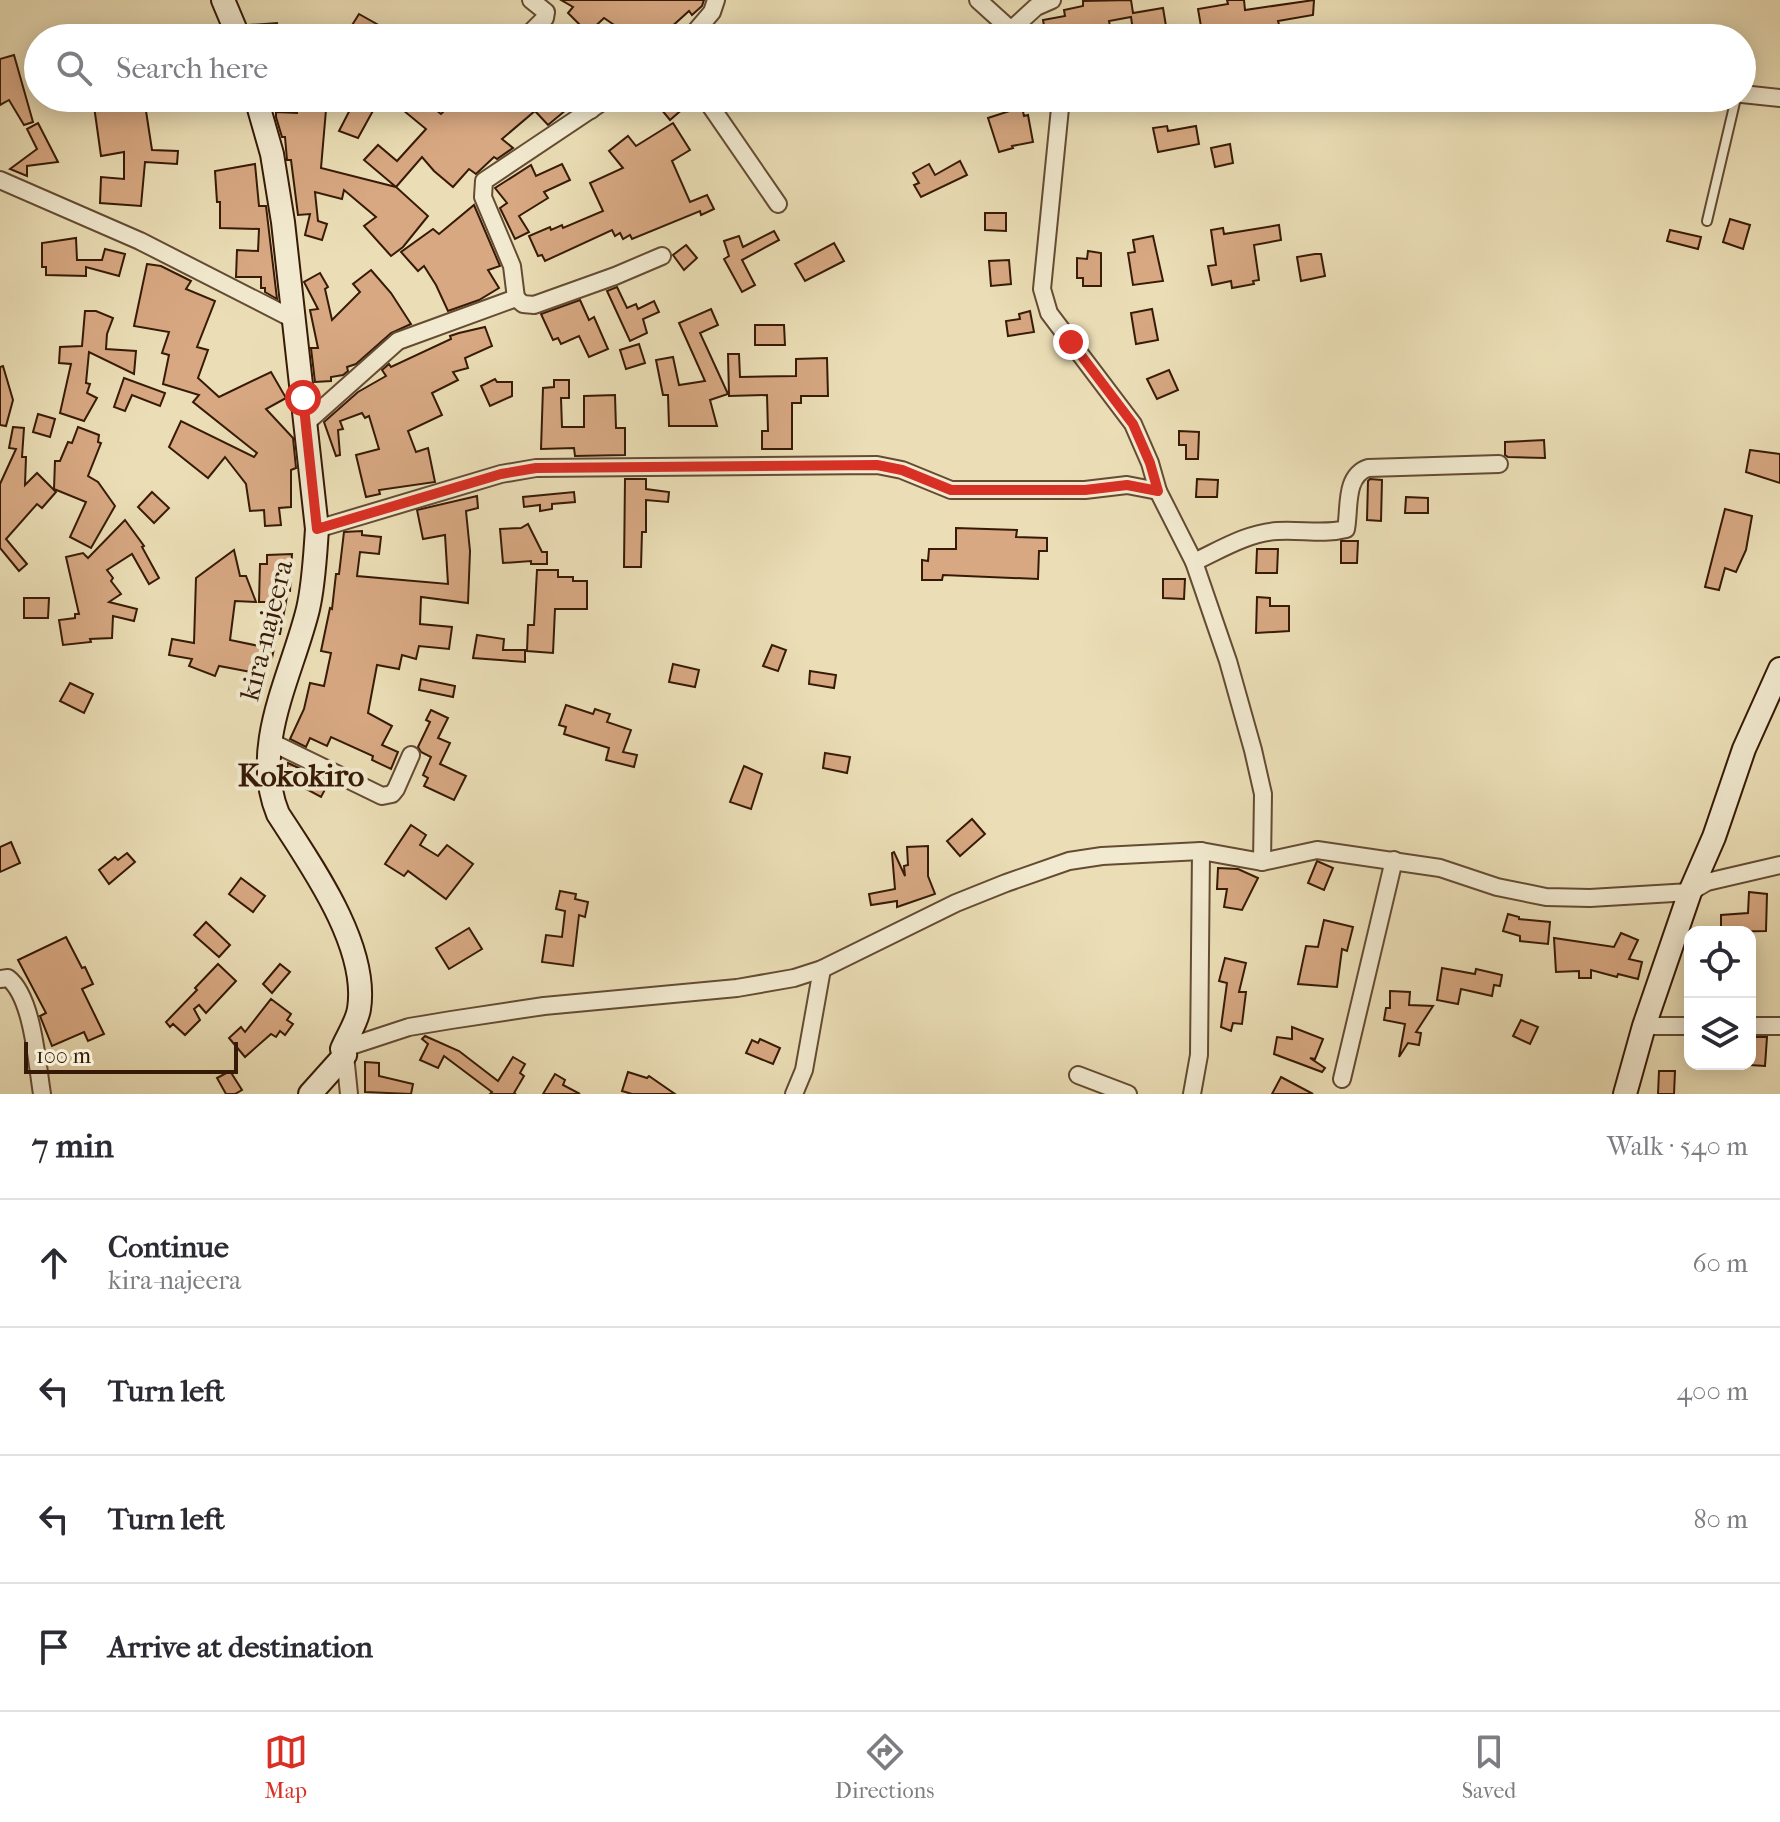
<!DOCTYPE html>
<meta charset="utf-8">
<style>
body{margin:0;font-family:"IM FELL French Canon",serif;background:#f2f2f3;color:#2b2b33}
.controls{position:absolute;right:24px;bottom:24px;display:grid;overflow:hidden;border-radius:16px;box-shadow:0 4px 20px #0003}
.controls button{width:72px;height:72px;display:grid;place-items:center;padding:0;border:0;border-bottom:2px solid #e1e1e2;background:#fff;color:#2b2b33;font:40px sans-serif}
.scale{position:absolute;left:24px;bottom:20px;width:214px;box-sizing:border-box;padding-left:8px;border:4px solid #371a06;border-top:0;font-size:22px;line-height:28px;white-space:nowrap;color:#371a06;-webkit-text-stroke:6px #f2ead0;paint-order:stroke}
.stop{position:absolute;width:24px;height:24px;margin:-18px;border:6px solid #d93025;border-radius:50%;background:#fff}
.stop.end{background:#d93025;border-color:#fff;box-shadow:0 2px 8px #0008}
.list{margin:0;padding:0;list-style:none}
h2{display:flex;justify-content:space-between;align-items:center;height:104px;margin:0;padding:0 32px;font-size:34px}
h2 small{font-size:26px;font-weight:400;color:#7c7c81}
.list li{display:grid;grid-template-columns:52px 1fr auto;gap:24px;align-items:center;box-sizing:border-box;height:128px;padding:0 32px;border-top:2px solid #e1e1e2}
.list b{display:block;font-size:30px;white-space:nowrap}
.list p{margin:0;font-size:26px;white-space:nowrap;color:#7c7c81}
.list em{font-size:26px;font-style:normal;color:#7c7c81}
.icon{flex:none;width:44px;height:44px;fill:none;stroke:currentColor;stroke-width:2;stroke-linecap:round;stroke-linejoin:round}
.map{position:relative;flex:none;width:1780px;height:1094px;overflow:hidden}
.search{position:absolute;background:#fff;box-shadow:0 4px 20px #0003;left:24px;right:24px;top:24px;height:88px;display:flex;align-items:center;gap:20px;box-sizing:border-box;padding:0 28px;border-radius:44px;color:#7c7c81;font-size:30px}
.sheet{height:616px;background:#fff}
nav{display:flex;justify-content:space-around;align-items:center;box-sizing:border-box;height:112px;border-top:2px solid #e1e1e2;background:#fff;font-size:22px;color:#7c7c81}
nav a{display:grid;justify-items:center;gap:4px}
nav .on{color:#d93025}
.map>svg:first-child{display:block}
</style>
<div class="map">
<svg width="1780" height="1094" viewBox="0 0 1780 1094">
<rect width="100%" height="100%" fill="#ebdeb6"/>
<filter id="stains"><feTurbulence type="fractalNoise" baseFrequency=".0025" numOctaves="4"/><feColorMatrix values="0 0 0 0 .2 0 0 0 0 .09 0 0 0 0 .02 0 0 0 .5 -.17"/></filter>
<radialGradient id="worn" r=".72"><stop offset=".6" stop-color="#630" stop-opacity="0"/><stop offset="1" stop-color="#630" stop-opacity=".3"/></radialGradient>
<g fill="#d7a882" stroke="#371a06" stroke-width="2">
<polygon points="561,0 704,0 702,6 692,15 689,11 668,30 674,38 615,38 623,31 604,18 588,33 568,13 573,7"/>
<polygon points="1131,0 1133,13 1163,8 1168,38 1150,38 1149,34 1134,37 1131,17 1109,21 1111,32 1104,33 1105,38 1086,38 1084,31 1046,37 1043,20 1065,16 1064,10 1083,6 1083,1"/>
<polygon points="1227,0 1244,0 1245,10 1314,0 1313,15 1278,21 1280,28 1257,32 1258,36 1203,38 1198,9 1228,4"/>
<polygon points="359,14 389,31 385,38 344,38"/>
<polygon points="277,23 279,38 253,38 249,25"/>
<polygon points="14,55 33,122 24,125 9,100 0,105 0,59"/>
<polygon points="109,98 110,103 144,98 152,150 178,151 177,164 145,162 141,206 100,203 101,177 124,179 124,152 101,156 93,99"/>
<polygon points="296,98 327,98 321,168 396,187 364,160 378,145 397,161 426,129 398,106 405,98 421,98 441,114 457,98 569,98 572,105 548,125 535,111 502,139 513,148 497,159 494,157 476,174 469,169 453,187 434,171 422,157 396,187 428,216 403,247 391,256 364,226 376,217 344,190 342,199 315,192 318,221 327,224 322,240 305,235 310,214 298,215 291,160 287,160 285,137 282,137 276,117 276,112 297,113"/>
<polygon points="367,98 380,98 358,138 339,131 355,100 363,104"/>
<polygon points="652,98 694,98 694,99 670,120"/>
<polygon points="1022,107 1024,116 1028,115 1033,142 1012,146 1013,148 999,152 988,118"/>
<polygon points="38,123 58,162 27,166 27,176 10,169 37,149 27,129"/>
<polygon points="673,123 690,150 672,161 690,202 707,195 714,209 701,215 700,211 632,239 630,235 623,239 620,233 615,236 612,230 545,261 542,255 538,256 529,236 550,227 551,230 562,225 563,228 603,211 590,183 623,168 609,151 628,136 636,146"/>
<polygon points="1167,126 1168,131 1196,126 1199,144 1158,152 1153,128"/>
<polygon points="1230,144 1233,163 1215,167 1211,148"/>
<polygon points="960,161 967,175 921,197 914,185 919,183 913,173 929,164 935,175"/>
<polygon points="255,164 259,206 266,206 277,299 265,292 265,288 261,288 261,277 236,277 237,250 258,251 259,229 220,228 220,202 217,202 215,171"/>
<polygon points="562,164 570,180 544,192 548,198 519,216 529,232 515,239 500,208 507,203 495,188 531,165 536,176"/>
<polygon points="474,205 500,266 488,270 499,288 479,300 448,311 436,285 424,266 418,271 401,252 433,229 439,234"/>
<polygon points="985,213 1006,213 1006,231 985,230"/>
<polygon points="1730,219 1750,225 1743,249 1723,242"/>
<polygon points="1279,225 1281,240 1254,245 1259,280 1253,281 1254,284 1232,288 1231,281 1212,285 1208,266 1216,265 1211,230 1223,228 1224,234"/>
<polygon points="1670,230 1701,237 1698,249 1667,241"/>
<polygon points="774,231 779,240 742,260 755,285 742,292 724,259 729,256 724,241 739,236 743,247"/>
<polygon points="1153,236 1163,281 1133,285 1128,253 1135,252 1133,240"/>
<polygon points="76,238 77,260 102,260 105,249 125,254 119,276 86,267 86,276 46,275 46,267 42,267 42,243"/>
<polygon points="834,243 844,261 805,281 795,264"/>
<polygon points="686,245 697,258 684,270 673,255"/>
<polygon points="1088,251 1101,253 1101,286 1083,286 1083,278 1077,278 1077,258 1087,259"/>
<polygon points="1315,254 1321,254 1325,276 1301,281 1297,257"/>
<polygon points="1009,260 1011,284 991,286 989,261"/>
<polygon points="147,264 161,266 191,281 186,289 215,301 197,347 208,350 198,378 219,397 271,372 286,398 266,409 293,438 296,468 291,470 291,507 279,508 281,525 265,526 264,510 250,511 246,484 225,457 208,478 169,447 181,421 254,457 257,453 193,402 199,395 163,384 169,355 162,353 169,332 134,326"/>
<polygon points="371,270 391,293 411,324 391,333 356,364 347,367 348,371 343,375 331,377 331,381 315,382 311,348 318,348 310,310 318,309 304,282 320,273 328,287 325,289 332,320 360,292 353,284"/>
<polygon points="617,287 627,308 636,304 638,309 654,301 659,312 643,319 647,333 630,341 607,291"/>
<polygon points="580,300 589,320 594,317 608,349 589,357 579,336 561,344 558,338 553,340 541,314"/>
<polygon points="711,309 718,325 700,333 728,394 710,400 717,426 669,426 668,395 663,395 656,360 673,357 679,385 705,381 679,323"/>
<polygon points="1152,309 1158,340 1136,344 1131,313"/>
<polygon points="85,311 96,311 113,318 107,334 106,349 136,351 134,374 89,352 86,383 90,384 87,393 97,398 84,421 60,413 71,364 59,363 60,347 82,346"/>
<polygon points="1030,311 1034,332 1008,336 1006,321 1020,319 1019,314"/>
<polygon points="755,325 784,325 785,345 755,345"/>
<polygon points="485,327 492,346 465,358 468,368 453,372 458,380 432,393 442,415 408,431 416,452 428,448 435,482 379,490 380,494 366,497 356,455 379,449 369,416 365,418 362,413 340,421 343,429 338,430 340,455 336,456 324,422 358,392 386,376 382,370 389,364 391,367 451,339 450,336 459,333"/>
<polygon points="639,344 645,363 626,369 620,350"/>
<polygon points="728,354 739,354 740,377 796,376 796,359 827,358 828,396 801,396 801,403 792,403 792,449 762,449 762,431 768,431 767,395 729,396"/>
<polygon points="3,366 13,400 6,426 0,425 0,367"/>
<polygon points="1169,370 1178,390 1157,399 1147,379"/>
<polygon points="124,378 165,393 160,406 132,395 125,411 114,407"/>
<polygon points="495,379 497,382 512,382 512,396 490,406 481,386"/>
<polygon points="554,380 569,380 569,398 561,398 562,427 584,427 584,396 615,395 616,428 625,428 625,455 575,456 574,448 541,449 543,388 554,387"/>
<polygon points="38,414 55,419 50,437 33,432"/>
<polygon points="13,427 24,428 22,457 26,457 25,485 37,473 56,492 42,508 37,504 6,539 27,564 19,571 0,548 0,484 16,449 9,448"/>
<polygon points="78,427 99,435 98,442 101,443 88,476 98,482 115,506 91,548 70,537 86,502 54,489 55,461 60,461 68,442 72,443"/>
<polygon points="1179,431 1199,432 1198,459 1186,459 1186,445 1179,445"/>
<polygon points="1544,440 1545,458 1508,457 1505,455 1505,442"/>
<polygon points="1750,450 1780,454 1780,483 1746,472"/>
<polygon points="625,479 646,479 646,489 669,492 668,502 646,500 646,532 642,532 641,567 624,567"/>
<polygon points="1197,479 1218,480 1217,497 1196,497"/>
<polygon points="1370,479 1382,480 1381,521 1367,520 1368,481"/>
<polygon points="152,492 169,508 154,523 138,507"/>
<polygon points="574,492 575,502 552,504 552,509 540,511 540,505 524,507 523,497"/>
<polygon points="477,496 478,508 466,511 470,551 468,603 421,597 420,624 452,627 449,649 419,646 416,659 402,655 399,669 377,665 368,713 392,726 382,745 398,752 391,769 372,760 373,756 331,737 327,746 310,738 306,747 290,739 304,709 310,683 324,686 331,653 321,651 330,608 332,609 336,574 339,574 344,532 362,531 362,535 381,537 379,554 360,552 357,576 448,584 445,535 423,539 417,510"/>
<polygon points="1406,497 1428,498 1428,513 1405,513"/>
<polygon points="1725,509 1752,516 1746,550 1736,572 1725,568 1719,590 1705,587"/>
<polygon points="125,520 144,546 142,547 159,578 149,584 132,554 107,570 113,578 111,581 121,594 109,602 137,609 134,621 113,616 112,638 90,639 91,642 63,645 59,620 75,618 75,614 79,614 66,557 83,553 88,558"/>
<polygon points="528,524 542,552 547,552 547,564 531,564 531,561 503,563 500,529 521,528"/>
<polygon points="956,528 1017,530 1016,537 1047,538 1047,551 1039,551 1038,579 943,575 942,580 922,580 922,560 928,561 929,549 956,549"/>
<polygon points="1341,541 1358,541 1357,563 1341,563"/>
<polygon points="1257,549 1278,549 1277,573 1256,573"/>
<polygon points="234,550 240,576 246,576 256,602 235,601 230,640 259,646 267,607 267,602 259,602 260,564 267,564 267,555 292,554 290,591 288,591 280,634 277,634 272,658 268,657 261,692 247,690 251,672 219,666 215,676 189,666 192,659 169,655 172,639 194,643 196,578"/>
<polygon points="537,570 558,570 558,577 573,577 573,581 587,581 587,609 555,609 553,653 527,651 528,625 534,625"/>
<polygon points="1163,579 1185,579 1184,599 1163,598"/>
<polygon points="1257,597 1270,598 1270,606 1289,606 1289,631 1256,633"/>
<polygon points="24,598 49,598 48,618 24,618"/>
<polygon points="477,635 504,639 503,650 525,650 525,662 473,658"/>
<polygon points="772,645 786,650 778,671 763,666"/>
<polygon points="673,664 699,670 695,687 669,682"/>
<polygon points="810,671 836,675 834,688 809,684"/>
<polygon points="421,679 455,686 453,697 419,690"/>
<polygon points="70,683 93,694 84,713 60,701"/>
<polygon points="566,705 593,714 595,709 610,714 607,722 631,730 623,752 637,755 634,767 606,760 609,748 564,734 566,727 559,725"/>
<polygon points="431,710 448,718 438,738 450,743 440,764 466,776 454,800 424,786 428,778 423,775 431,757 421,752 418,747 430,722 426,720"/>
<polygon points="825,753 850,757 847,773 823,768"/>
<polygon points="288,763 329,782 321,797 284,777"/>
<polygon points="744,766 762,774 751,809 730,802"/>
<polygon points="972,819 985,834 960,856 947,841"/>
<polygon points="411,825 426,835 420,845 438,856 447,845 473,864 446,899 408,871 404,876 385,864"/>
<polygon points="11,842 20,863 0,872 0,847"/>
<polygon points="928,846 928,876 935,894 897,907 897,901 871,905 869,894 895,889 892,853 894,852 905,876 904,866 908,865 907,847"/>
<polygon points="127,853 135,862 109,884 99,870 115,857 118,860"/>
<polygon points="1317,861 1333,868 1324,890 1308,883"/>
<polygon points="1218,868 1238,869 1258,878 1242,910 1224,907 1227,889 1217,889"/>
<polygon points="241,878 265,896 253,912 229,894"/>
<polygon points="560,891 576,894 575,899 588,902 585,917 579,915 573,966 542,962 546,935 562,937 565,911 556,909"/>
<polygon points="1749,892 1767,894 1766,931 1721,932 1721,915 1748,913"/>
<polygon points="1508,914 1519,917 1519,919 1550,922 1548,944 1520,941 1520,936 1503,931"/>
<polygon points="1324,920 1353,927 1347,951 1342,949 1337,987 1298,984 1306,946 1318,947"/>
<polygon points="206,922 230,945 219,957 194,935"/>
<polygon points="469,928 482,949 449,969 436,948"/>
<polygon points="1621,933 1638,940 1629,959 1642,962 1638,979 1618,974 1617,977 1591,970 1591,978 1579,978 1579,971 1556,972 1554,938 1614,947"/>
<polygon points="66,937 82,968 85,967 93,984 82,989 104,1034 88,1041 84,1032 52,1046 40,1016 46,1013 18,960"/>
<polygon points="1225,958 1246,963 1239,992 1246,992 1242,1024 1233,1023 1231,1031 1221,1027 1227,983 1219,981"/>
<polygon points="218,964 236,981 206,1013 199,1005 194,1009 200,1020 185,1035 173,1024 170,1027 166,1022 197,990 195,988"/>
<polygon points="280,964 290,972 272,993 263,984"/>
<polygon points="1442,968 1475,974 1476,969 1502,975 1500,986 1494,985 1492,996 1461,989 1458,1004 1437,1000"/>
<polygon points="1390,991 1410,992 1409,1005 1433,1006 1416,1032 1421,1033 1419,1045 1408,1043 1399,1057 1405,1024 1384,1020 1386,1008 1390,1008"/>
<polygon points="271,999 291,1014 287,1020 293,1024 285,1035 280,1031 276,1037 271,1034 245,1057 229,1038 241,1027 245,1032"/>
<polygon points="1521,1020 1538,1027 1530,1044 1513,1036"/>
<polygon points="1292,1027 1323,1039 1315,1059 1310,1058 1325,1068 1322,1072 1274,1054 1277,1037 1292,1039"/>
<polygon points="425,1036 459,1051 498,1081 513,1057 525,1064 520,1073 524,1076 514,1093 516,1094 490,1094 492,1092 444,1056 438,1068 420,1060 428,1044 422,1039"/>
<polygon points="1750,1037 1767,1037 1765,1066 1750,1065"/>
<polygon points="760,1039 780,1048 773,1064 746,1053 752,1040 758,1043"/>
<polygon points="365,1062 379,1063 379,1076 413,1084 411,1094 365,1092"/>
<polygon points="230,1071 242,1090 235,1094 226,1094 217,1078"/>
<polygon points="1659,1071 1675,1071 1674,1094 1658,1094"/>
<polygon points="628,1072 647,1078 649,1076 675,1094 632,1094 622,1091"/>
<polygon points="555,1074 565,1080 563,1085 580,1094 543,1094"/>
<polygon points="1281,1077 1313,1094 1272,1094"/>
</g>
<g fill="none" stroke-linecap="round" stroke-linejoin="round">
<g stroke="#644b32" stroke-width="12">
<polyline id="lane" points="1707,221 1736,98"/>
</g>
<g stroke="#644b32" stroke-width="20">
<g id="street">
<polyline points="978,0 1020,38"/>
<polyline points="1012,29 1036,7 1052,0"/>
<polyline points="529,38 529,34 545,18 546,12 531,0"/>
<polyline points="690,38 712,12 716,0"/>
<polyline points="1742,94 1780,98"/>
<polyline points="580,98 591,110"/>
<polyline points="705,98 778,204"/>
<polyline points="1061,98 1042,289 1049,313 1133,424 1150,463 1158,491 1194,562 1228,661 1253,750 1263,794 1262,862"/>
<polyline points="0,180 140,241 295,320"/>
<polyline points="516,298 523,304 534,305 615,276 662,256"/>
<polyline points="306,423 398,341 516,298 512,266 483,197 484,181 608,98"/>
<polyline points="317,529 501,474 536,468 877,465 902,470 951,490 1085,490 1127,485 1158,491"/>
<path d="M1194,562C1220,550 1247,533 1277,531C1300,529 1323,535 1346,529C1350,509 1344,476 1368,468L1499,464"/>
<polyline points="271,742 382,796 392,794 396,789 411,755"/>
<path d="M0,979L8,978C33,997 37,1064 42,1094"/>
<polyline points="1644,1026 1690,1026"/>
<polyline points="1750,1026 1780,1026"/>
<polyline points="342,1049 409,1027 451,1020 544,1006 737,988 794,978 822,969 956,903 1006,883 1069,861 1102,856 1201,851 1262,862 1317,850 1440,868 1497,887 1546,897 1590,898 1690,892 1707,882 1780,865"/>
<polyline points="345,1055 349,1094"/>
<polyline points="1078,1075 1128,1094"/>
<polyline points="1342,1079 1394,860"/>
<polyline points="794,1094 804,1070 822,969"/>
<polyline points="1192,1094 1199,1055 1201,851"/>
</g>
</g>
<g stroke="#371a06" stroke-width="26">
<g id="secondary">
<polyline points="223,0 239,38"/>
<path d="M256,98L272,154L283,222L317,529C315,556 314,583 308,609C292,675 250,747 278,814C311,865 369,946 359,1009C357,1022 347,1037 342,1049L345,1055L310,1094"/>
<polyline points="1625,1094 1644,1026 1690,892 1714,837 1744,749 1780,669"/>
</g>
</g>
<use href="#lane" stroke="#f2ead0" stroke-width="8"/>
<use href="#street" stroke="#f2ead0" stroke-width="16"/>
<use href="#secondary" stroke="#f2ead0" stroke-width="22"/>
</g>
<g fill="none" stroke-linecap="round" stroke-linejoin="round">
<polyline stroke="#d93025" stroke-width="10" points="303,398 317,529 501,474 536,468 877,465 902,470 951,490 1085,490 1127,485 1158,491 1150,463 1133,424 1071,342"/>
</g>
<g text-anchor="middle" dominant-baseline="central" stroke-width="8" stroke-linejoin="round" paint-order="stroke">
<g font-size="28" fill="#371a06" stroke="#f2ead0">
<text transform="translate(266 630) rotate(-76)">kira-najeera</text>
</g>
<g font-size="32" font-weight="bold" fill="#371a06" stroke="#f2ead0">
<text x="301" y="775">Kokokiro</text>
</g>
</g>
<rect width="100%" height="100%" filter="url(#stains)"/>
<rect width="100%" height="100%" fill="url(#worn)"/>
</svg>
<div class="controls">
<button><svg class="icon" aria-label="locate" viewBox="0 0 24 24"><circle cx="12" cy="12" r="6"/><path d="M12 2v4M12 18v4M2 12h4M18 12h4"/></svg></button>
<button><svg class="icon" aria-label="layers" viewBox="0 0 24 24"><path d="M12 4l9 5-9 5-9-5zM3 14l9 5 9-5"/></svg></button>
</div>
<div class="scale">100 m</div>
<div class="stop" style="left:303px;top:398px"></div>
<div class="stop end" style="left:1071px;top:342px"></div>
<div class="search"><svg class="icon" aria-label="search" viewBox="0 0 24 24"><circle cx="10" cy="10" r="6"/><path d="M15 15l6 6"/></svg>Search here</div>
</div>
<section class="sheet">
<h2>7 min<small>Walk · 540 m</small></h2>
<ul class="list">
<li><svg class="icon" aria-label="ahead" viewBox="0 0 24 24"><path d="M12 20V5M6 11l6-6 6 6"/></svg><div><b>Continue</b><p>kira-najeera</p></div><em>60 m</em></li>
<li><svg class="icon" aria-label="left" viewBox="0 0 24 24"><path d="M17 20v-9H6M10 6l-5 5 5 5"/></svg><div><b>Turn left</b></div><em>400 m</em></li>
<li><svg class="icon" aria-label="left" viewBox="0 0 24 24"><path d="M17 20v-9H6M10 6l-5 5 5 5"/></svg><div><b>Turn left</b></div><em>80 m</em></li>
<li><svg class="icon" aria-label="arrive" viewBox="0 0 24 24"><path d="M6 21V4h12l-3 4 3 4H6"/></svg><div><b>Arrive at destination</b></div></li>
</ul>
</section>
<nav>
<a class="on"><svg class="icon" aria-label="map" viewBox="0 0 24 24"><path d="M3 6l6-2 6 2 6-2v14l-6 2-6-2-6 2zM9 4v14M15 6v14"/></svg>Map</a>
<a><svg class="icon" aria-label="directions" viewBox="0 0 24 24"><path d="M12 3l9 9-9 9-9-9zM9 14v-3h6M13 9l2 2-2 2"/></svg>Directions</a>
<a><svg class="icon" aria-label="saved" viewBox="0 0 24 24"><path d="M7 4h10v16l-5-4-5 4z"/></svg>Saved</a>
</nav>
